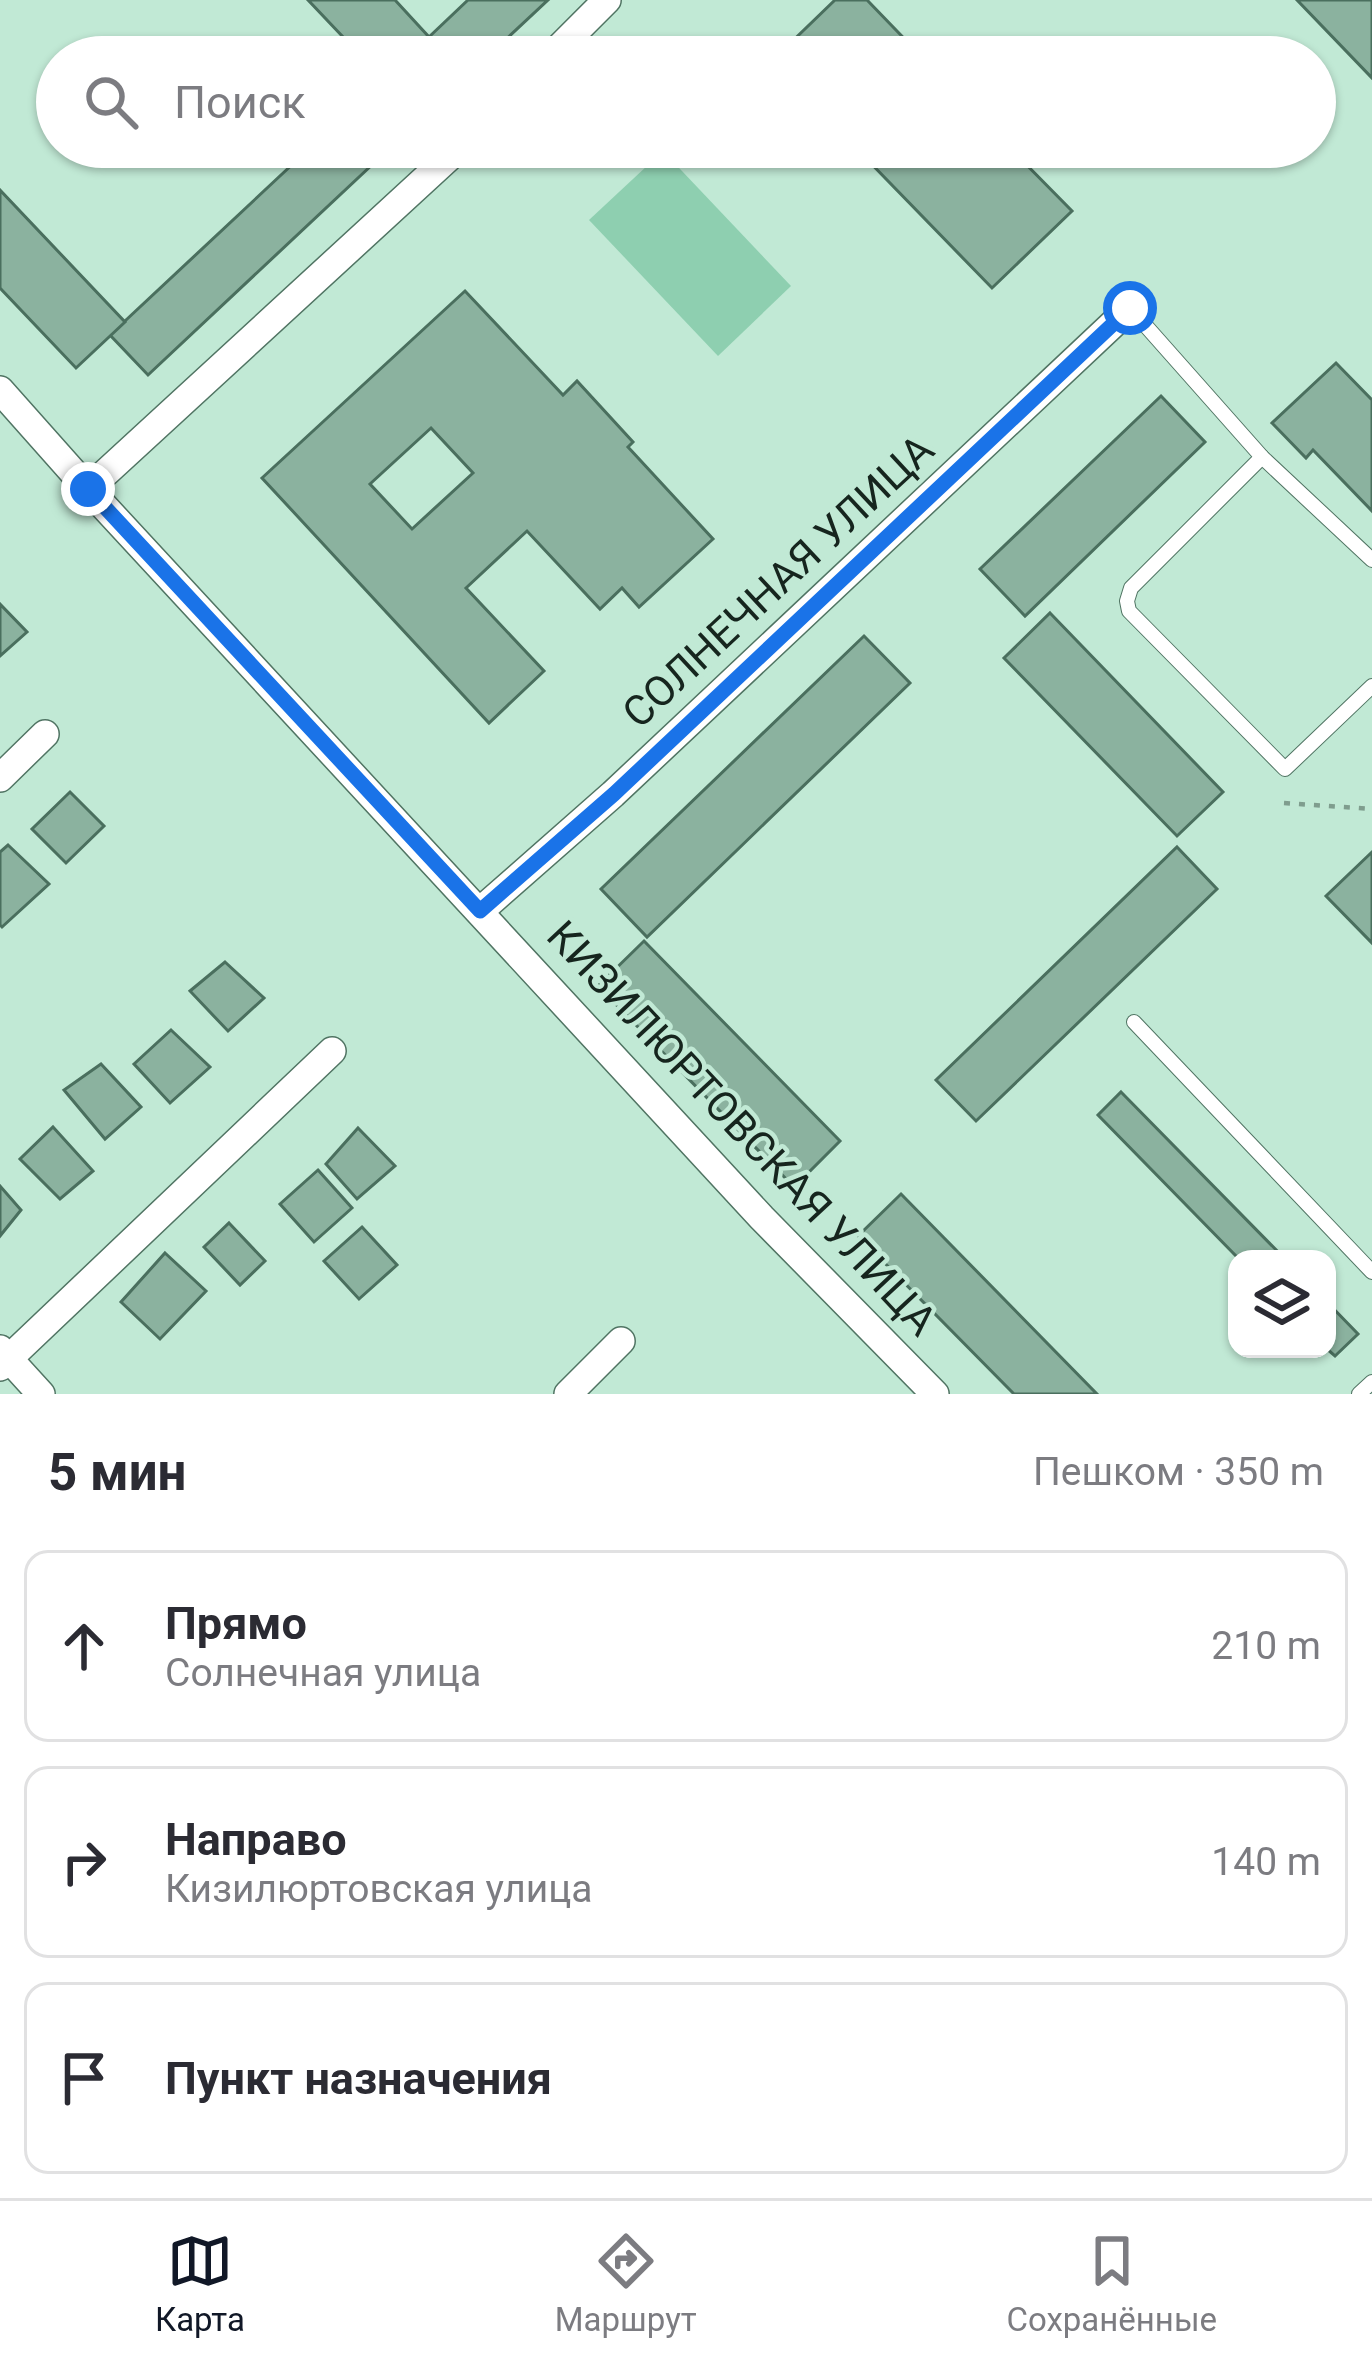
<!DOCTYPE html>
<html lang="ru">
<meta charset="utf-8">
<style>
body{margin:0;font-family:Roboto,sans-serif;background:#f7f7f7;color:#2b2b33}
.controls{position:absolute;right:36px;bottom:36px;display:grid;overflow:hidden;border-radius:24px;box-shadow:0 3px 9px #0004}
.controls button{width:108px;height:108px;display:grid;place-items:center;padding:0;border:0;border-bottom:3px solid #e1e1e2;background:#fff;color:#2b2b33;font:60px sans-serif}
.stop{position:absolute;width:36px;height:36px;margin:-27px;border:9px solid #1a73e8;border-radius:50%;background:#fff}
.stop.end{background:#1a73e8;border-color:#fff;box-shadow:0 3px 12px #0008}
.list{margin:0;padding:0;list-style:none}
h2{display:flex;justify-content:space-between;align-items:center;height:156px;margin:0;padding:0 48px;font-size:51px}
h2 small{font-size:39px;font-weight:400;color:#7c7c81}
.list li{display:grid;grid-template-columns:78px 1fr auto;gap:36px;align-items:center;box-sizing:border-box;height:192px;margin:0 24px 24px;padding:0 24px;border:3px solid #e1e1e2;border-radius:24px}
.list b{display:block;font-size:45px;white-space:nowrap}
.list p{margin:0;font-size:39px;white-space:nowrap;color:#7c7c81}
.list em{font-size:39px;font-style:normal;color:#7c7c81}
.icon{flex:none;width:66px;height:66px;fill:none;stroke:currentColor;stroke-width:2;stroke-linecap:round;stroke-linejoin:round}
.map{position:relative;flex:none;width:1372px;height:1394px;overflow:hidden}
.search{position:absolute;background:#fff;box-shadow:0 3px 9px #0004;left:36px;right:36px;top:36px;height:132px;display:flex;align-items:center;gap:30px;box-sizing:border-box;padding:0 42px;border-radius:66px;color:#7c7c81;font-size:45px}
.sheet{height:804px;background:#fff}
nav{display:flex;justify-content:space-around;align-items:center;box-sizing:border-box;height:168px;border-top:3px solid #e1e1e2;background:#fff;font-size:33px;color:#7c7c81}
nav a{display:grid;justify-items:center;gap:6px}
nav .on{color:#111827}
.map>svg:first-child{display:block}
</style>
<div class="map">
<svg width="1372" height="1394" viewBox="0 0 1372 1394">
<rect width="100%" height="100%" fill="#c1e9d5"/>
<polygon fill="#8ecfb0" points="663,151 791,286 718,356 589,220"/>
<g fill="#8bb29f" stroke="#4a6f5e" stroke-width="3" fill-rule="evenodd">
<polygon points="308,0 395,0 429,37 407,57 362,57"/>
<polygon points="468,0 548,0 487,57 448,57 429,37"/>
<polygon points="835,0 867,0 922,57 776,57"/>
<polygon points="1297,0 1372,0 1372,78"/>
<polygon points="429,37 448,57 407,57"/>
<polygon points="311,147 391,147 148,375 110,335"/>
<polygon points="855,147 1009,147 1072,211 992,288"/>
<polygon points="0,190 125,322 76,368 0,288"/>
<path d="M465,291L563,395L577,381L633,442L628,447L713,539L639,607L622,588L600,609L527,531L466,588L544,671L489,723L262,478ZM431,428L473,473L412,529L370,484Z"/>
<polygon points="1336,363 1372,400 1372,511 1313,450 1306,458 1272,423"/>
<polygon points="1161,396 1205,442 1025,616 980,569"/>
<polygon points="0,604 27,632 0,656"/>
<polygon points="1050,613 1223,792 1177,836 1004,658"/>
<polygon points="864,636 910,683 647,937 601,889"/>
<polygon points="70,792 104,826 66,863 32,829"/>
<polygon points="8,845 49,884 2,927 0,925 0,852"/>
<polygon points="1177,847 1217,889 976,1121 936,1080"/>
<polygon points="1372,852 1372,943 1326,896"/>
<polygon points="644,941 840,1141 794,1187 598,986"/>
<polygon points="225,962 264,998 228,1031 190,991"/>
<polygon points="171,1030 210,1067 170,1103 134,1064"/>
<polygon points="101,1064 141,1107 105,1139 64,1090"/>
<polygon points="1121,1092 1285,1259 1239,1259 1098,1115"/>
<polygon points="53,1127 93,1171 60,1199 20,1159"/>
<polygon points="358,1128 395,1166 357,1199 326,1164"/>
<polygon points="318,1170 352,1208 314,1242 280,1204"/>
<polygon points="0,1186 21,1210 0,1236"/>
<polygon points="901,1194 1097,1394 1014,1394 858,1236"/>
<polygon points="229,1223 265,1261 240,1285 204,1247"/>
<polygon points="362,1227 397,1265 359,1299 324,1261"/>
<polygon points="165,1253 206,1291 160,1339 121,1302"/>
<polygon points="1327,1302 1358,1334 1335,1356 1327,1349"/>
</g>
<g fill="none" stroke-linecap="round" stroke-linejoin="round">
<g stroke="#507463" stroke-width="16">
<g id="lane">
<polyline points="1130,308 1262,457 1372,560"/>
<polyline points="1262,457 1131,588 1127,601 1129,611 1285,769 1372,686"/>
<polyline points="1134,1022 1372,1272"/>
<polyline points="1359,1394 1372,1382"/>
</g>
</g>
<g stroke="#507463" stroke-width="30">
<g id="street">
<polyline points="550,57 607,0"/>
<polyline points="0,390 88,489 762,1218 935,1394"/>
<polyline points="88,489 460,147"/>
<polyline points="0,778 45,734"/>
<polyline points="480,911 613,794 1130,308"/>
<polyline points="0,1349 41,1394"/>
<polyline points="0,1367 332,1051"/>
<polyline points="568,1394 621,1341"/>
</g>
</g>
<polyline stroke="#7f9d8e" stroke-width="4.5" stroke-dasharray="6 9" stroke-linecap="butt" points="1284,803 1372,809"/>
<use href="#lane" stroke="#fff" stroke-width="14"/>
<use href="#street" stroke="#fff" stroke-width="27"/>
</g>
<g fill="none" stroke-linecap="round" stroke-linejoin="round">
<polyline stroke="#1a73e8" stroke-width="15" points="88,489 480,911 614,794 1130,308"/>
</g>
<g text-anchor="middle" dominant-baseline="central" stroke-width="9" stroke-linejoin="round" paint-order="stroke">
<g font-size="42" fill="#16251e" stroke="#c1e9d5">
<text transform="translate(778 581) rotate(-43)">СОЛНЕЧНАЯ УЛИЦА</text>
<text transform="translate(742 1128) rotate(47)">КИЗИЛЮРТОВСКАЯ УЛИЦА</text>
</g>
</g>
</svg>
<div class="controls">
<button><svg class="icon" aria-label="layers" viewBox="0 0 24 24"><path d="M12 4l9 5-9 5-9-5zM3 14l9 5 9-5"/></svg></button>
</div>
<div class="stop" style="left:1130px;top:308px"></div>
<div class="stop end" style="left:88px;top:489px"></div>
<div class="search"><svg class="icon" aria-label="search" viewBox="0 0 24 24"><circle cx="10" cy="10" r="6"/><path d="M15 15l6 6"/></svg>Поиск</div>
</div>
<section class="sheet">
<h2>5 мин<small>Пешком · 350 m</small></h2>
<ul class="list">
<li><svg class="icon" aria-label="ahead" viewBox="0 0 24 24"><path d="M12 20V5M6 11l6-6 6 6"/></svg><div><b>Прямо</b><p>Солнечная улица</p></div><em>210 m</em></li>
<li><svg class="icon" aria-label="right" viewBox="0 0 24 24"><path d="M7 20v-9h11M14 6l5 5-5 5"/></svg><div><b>Направо</b><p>Кизилюртовская улица</p></div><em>140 m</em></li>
<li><svg class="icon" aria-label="arrive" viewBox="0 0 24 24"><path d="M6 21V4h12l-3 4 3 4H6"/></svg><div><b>Пункт назначения</b></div></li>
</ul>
</section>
<nav>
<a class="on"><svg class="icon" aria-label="map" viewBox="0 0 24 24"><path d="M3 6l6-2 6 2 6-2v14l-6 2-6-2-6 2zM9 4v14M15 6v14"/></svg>Карта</a>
<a><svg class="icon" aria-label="directions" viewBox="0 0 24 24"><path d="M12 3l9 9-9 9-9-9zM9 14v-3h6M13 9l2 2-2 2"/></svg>Маршрут</a>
<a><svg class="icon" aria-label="saved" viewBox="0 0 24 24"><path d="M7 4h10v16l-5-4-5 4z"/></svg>Сохранённые</a>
</nav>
